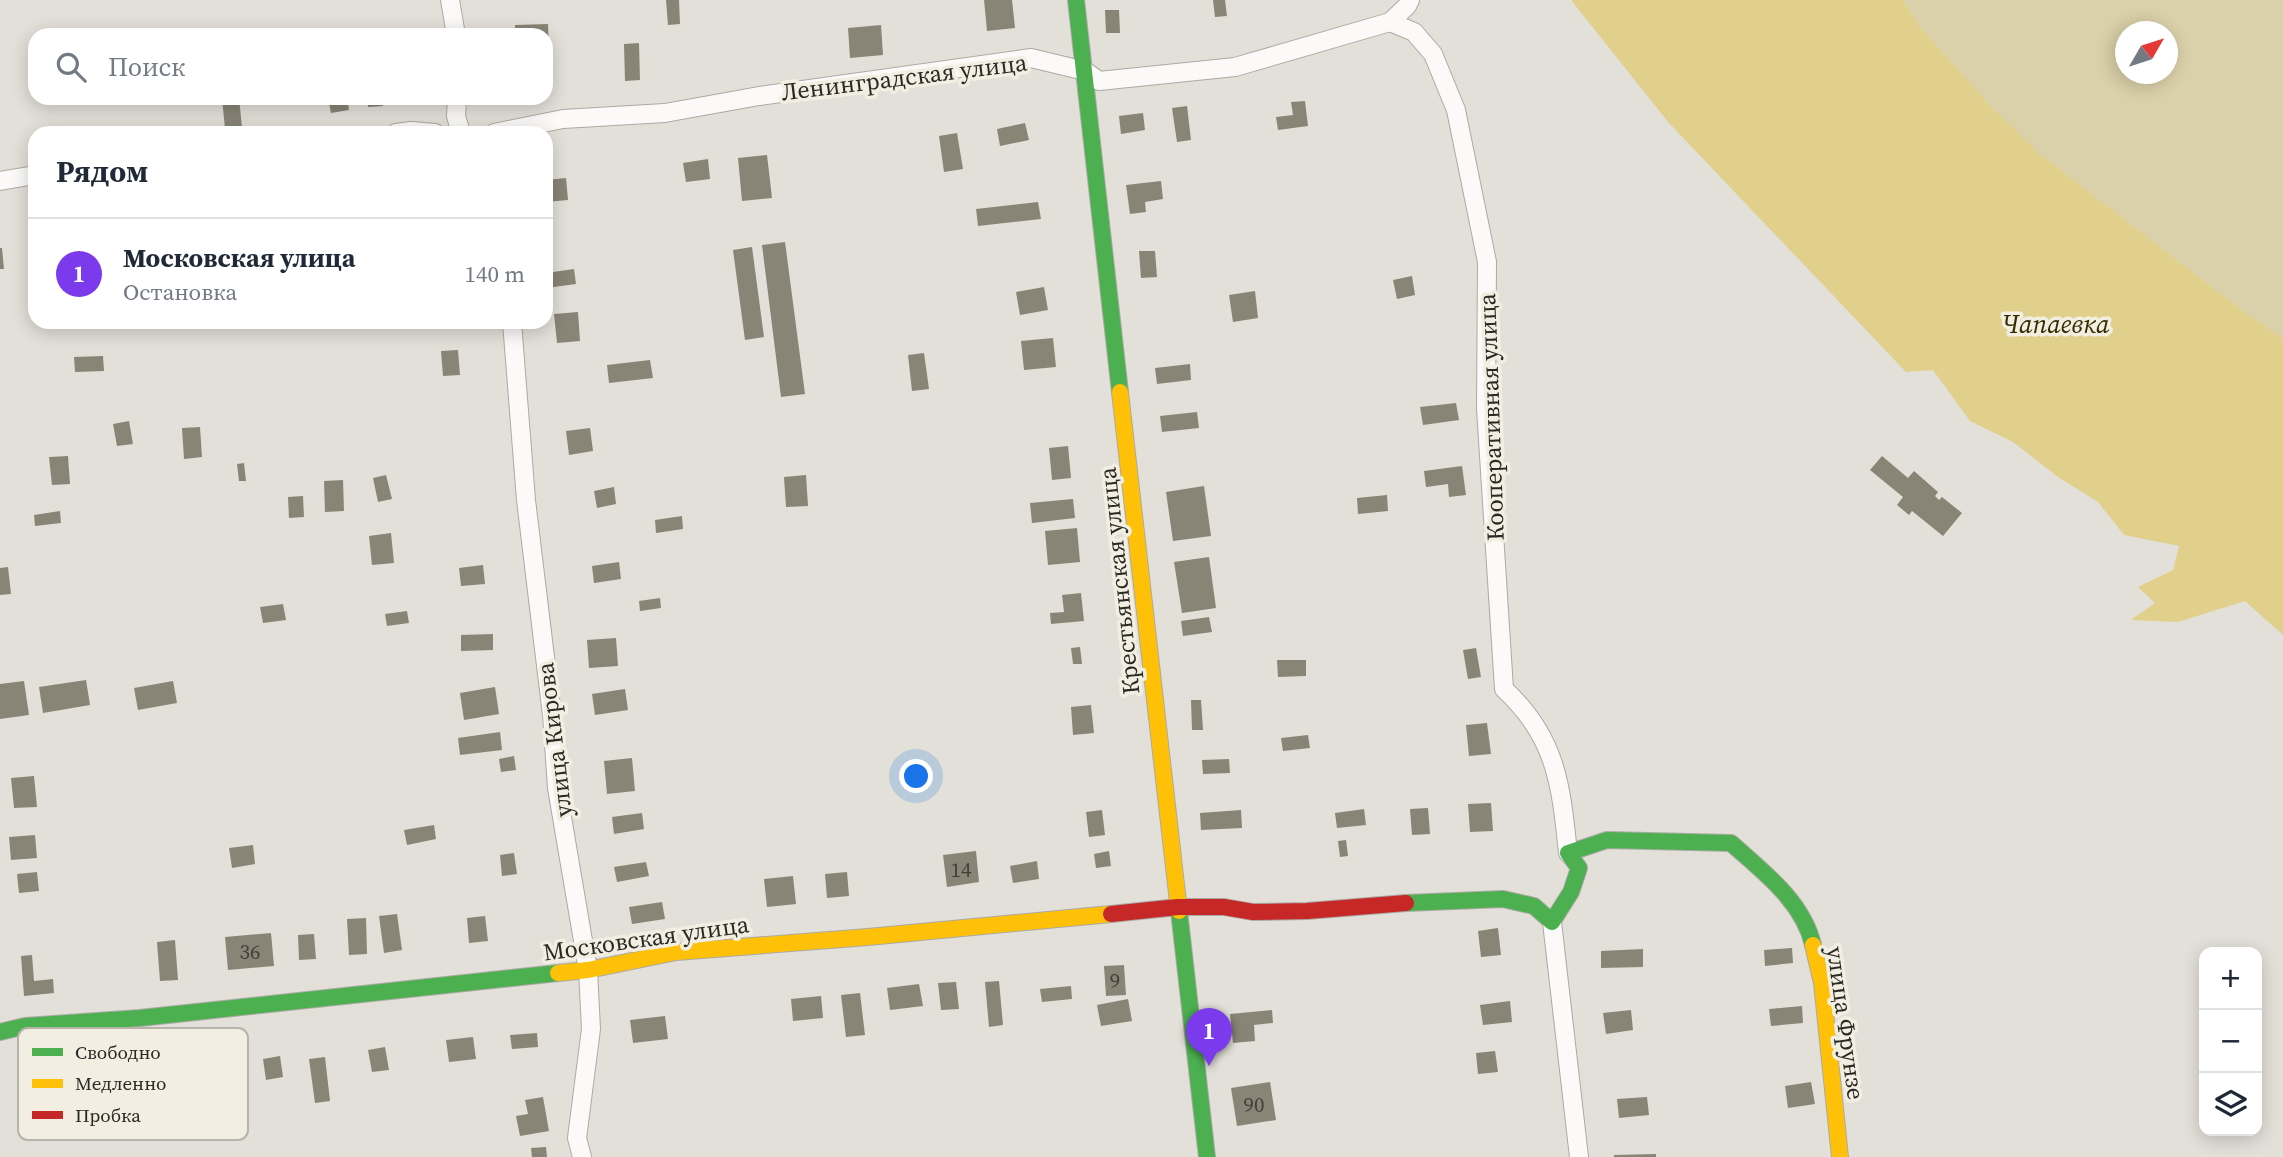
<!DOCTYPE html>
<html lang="ru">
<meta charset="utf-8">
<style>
body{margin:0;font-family:"Source Serif 4",serif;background:#f2f2f3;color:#1f2937}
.controls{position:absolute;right:21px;bottom:21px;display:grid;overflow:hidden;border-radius:14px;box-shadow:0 4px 18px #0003}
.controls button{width:63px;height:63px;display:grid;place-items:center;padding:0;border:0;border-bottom:2px solid #e0e1e3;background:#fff;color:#1f2937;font:35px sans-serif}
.compass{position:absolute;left:2115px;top:21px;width:63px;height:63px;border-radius:50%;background:#fff;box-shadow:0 4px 18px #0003;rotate:51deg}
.you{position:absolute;left:917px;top:777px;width:24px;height:24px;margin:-18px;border:5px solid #fff;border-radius:50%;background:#1a73e8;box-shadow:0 0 0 10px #1a73e833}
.badge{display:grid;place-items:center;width:46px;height:46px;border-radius:50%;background:#7c3aed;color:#fff;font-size:23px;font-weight:700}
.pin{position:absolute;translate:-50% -58px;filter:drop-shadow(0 2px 4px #0008)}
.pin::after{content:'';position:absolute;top:37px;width:24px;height:21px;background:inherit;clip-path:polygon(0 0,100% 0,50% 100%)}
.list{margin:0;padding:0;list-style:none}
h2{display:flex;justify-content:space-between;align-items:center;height:91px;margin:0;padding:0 28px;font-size:30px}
h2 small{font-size:23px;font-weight:400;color:#747a83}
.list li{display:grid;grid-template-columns:46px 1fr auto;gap:21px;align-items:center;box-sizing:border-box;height:112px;padding:0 28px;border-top:2px solid #e0e1e3}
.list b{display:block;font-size:26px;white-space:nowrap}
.list p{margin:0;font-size:23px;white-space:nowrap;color:#747a83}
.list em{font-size:23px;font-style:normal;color:#747a83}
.icon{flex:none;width:38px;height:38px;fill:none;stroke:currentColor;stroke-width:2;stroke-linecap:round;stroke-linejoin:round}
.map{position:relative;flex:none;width:2283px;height:1157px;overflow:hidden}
.search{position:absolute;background:#fff;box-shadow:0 4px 18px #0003;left:28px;top:28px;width:525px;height:77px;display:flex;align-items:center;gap:18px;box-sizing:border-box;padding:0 24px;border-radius:21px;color:#747a83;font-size:26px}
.panel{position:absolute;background:#fff;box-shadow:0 4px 18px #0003;left:28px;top:126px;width:525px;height:203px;border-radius:21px}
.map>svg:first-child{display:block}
</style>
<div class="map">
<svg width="2283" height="1157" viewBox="0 0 2283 1157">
<rect width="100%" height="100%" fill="#e2e0d8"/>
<path fill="#dad0a9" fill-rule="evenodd" d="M1903,0H2283V338L2243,311L2040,154L1989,104L1919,26ZM2126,32H2168V74H2126Z"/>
<polygon fill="#e1d08c" points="1571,0 1903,0 1919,26 1989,104 2040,154 2243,311 2283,338 2283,635 2245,601 2178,622 2131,620 2155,603 2138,587 2173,570 2179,546 2124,535 2098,502 2058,477 2013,442 1970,421 1933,370 1906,372 1668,122"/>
<g fill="#888577">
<polygon points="666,0 679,0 680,24 668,25"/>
<polygon points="984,0 1012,0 1015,28 987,31"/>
<polygon points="1213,0 1225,0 1227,16 1215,17"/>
<polygon points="1105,10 1119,10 1120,33 1106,33"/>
<polygon points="548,24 549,51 546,52 546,35 515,35 515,25"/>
<polygon points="881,25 883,55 850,58 848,28"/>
<polygon points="639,43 640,80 625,81 624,44"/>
<polygon points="222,98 239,98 242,127 225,129"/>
<polygon points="328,98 347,98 349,110 331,113"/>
<polygon points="368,98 382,98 383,106 368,107"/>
<polygon points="1305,101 1308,126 1278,130 1276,117 1293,115 1291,102"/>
<polygon points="1187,106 1191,140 1177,142 1172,108"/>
<polygon points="1143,113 1145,130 1121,134 1119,116"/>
<polygon points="1025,123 1029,140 1000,146 997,129"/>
<polygon points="957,133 963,169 944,172 939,136"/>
<polygon points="767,155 772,198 742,201 738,158"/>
<polygon points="708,159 710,179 686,182 683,163"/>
<polygon points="566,178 568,200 546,202 546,180"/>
<polygon points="1161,181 1163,199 1145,202 1146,212 1130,214 1126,185"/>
<polygon points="1038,202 1041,219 978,226 976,209"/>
<polygon points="785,242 805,394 781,397 762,245"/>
<polygon points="752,247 764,337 745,340 733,250"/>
<polygon points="0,248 2,248 4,269 0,269"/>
<polygon points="1139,251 1155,251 1157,277 1141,278"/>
<polygon points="574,269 576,284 546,288 546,273"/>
<polygon points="1412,276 1415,295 1397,299 1393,280"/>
<polygon points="1044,287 1048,310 1020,315 1016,292"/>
<polygon points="1255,291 1258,318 1233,322 1229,295"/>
<polygon points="578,312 580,341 557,343 554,314"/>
<polygon points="433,322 452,322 452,328 433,329"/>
<polygon points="1053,338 1056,367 1024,370 1021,341"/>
<polygon points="458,350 460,375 443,376 441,351"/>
<polygon points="924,353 929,389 912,391 908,355"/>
<polygon points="103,356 104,371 75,372 74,357"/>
<polygon points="650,360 653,378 609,383 607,365"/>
<polygon points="1190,364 1191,380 1157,384 1155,368"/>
<polygon points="1456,403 1459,420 1423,425 1420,407"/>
<polygon points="1197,412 1199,428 1162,432 1160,416"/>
<polygon points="129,421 133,444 117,446 113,424"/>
<polygon points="200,427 202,457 184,459 182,428"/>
<polygon points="590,428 593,451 569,455 566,431"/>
<polygon points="1068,446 1071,478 1052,480 1049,448"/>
<polygon points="68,456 70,484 52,485 49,457"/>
<polygon points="1882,456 1908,478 1914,471 1938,492 1935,496 1939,500 1942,497 1962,513 1943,536 1912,511 1909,515 1897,505 1903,497 1870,470"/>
<polygon points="244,463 246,481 239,481 237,464"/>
<polygon points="1462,466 1466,495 1449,497 1448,484 1426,487 1424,471"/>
<polygon points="386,475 392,499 378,502 373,478"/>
<polygon points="806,475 808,506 786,507 784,477"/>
<polygon points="343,480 344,511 325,512 324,481"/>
<polygon points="1204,486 1211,536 1173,541 1166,492"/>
<polygon points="614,487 616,504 597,508 594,491"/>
<polygon points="1387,495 1388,511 1358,514 1357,498"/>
<polygon points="303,496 304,517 289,518 288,497"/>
<polygon points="1073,499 1075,518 1032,523 1030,503"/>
<polygon points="60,511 61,523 35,526 34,515"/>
<polygon points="682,516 683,529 656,533 655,520"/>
<polygon points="1077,528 1080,562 1048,565 1045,531"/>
<polygon points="391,533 394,563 372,565 369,536"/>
<polygon points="1209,557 1216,608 1182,613 1174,562"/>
<polygon points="619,562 621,579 594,583 592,566"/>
<polygon points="483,565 485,584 461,586 459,568"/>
<polygon points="8,567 11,594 0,595 0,568"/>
<polygon points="1081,593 1084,621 1051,624 1050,613 1064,612 1062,595"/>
<polygon points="660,598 661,608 640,611 639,601"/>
<polygon points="283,604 286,620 263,623 260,607"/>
<polygon points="407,611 409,623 387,626 385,614"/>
<polygon points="1209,617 1212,632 1183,636 1181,621"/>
<polygon points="493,634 493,650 461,651 461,635"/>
<polygon points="616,638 618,666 589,668 587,640"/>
<polygon points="1080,647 1082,664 1073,664 1071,648"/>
<polygon points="1476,648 1481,677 1468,679 1463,650"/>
<polygon points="1277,660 1306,660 1306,676 1278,677"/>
<polygon points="86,680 90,705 43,713 39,687"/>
<polygon points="24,681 29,715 0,719 0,684"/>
<polygon points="173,681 177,703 138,710 134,688"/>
<polygon points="495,687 499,714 464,720 460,693"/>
<polygon points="625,689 628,710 595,715 592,694"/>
<polygon points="1191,700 1201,700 1203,730 1192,730"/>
<polygon points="1091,705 1094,733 1073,735 1071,707"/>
<polygon points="1487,723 1491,754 1469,756 1466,725"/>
<polygon points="500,732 502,750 460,755 458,738"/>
<polygon points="1308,735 1310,748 1283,751 1281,738"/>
<polygon points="514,756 516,770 501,772 499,759"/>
<polygon points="632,758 635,791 607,794 604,761"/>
<polygon points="1229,759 1230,773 1203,774 1202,760"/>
<polygon points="34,776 37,807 14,808 11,778"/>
<polygon points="1491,803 1493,831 1470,832 1468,804"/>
<polygon points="1428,808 1430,834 1412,835 1410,809"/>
<polygon points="1364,809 1366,825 1337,828 1335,813"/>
<polygon points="1102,810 1105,835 1089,837 1086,812"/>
<polygon points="1241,810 1242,828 1201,830 1200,813"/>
<polygon points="642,813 644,829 614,834 612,817"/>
<polygon points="434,825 436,839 407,845 404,830"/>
<polygon points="35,835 37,858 11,860 9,837"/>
<polygon points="1346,840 1348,856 1340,857 1338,841"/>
<polygon points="253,845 255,864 232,868 229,848"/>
<polygon points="976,851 979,882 947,887 943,855"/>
<polygon points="1109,851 1111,866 1096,868 1094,854"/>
<polygon points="514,853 517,874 502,876 500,855"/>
<polygon points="1037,861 1039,879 1013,883 1010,866"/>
<polygon points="646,862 649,876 617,882 614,867"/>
<polygon points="37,872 39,891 19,893 17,874"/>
<polygon points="847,872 849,896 827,898 825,874"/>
<polygon points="793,876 796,904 767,907 764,879"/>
<polygon points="662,902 665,919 632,924 629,907"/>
<polygon points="397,914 402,950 384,953 379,916"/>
<polygon points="485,916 488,941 469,943 467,918"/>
<polygon points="366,918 367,954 349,955 347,919"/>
<polygon points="1498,928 1501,955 1481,957 1478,931"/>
<polygon points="271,933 274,966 228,970 225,937"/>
<polygon points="314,934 316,959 299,960 298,935"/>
<polygon points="175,940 178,980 160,981 157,942"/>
<polygon points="1792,948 1793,963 1765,966 1764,950"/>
<polygon points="1643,949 1643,967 1601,968 1601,951"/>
<polygon points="32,955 34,981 53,979 54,993 24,996 21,956"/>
<polygon points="1124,965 1126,995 1106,996 1104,966"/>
<polygon points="999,981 1003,1025 989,1027 985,982"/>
<polygon points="956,982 959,1009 941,1010 938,983"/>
<polygon points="919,984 923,1006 890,1010 887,988"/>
<polygon points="1071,986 1072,999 1042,1002 1040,989"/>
<polygon points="860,993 865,1035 846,1037 841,995"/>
<polygon points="821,996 823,1018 793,1021 791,999"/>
<polygon points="1128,999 1132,1021 1101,1026 1097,1005"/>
<polygon points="1510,1001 1512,1022 1483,1025 1480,1005"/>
<polygon points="1802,1006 1803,1023 1771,1026 1769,1009"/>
<polygon points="1272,1010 1273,1023 1254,1025 1255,1041 1233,1043 1230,1014"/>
<polygon points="1631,1010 1633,1030 1606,1034 1603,1013"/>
<polygon points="665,1016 668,1039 633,1043 630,1020"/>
<polygon points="537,1033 538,1047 512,1049 510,1035"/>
<polygon points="473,1037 476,1059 449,1062 446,1040"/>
<polygon points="385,1047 389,1070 372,1072 368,1050"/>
<polygon points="1495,1051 1498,1072 1478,1074 1476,1053"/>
<polygon points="280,1056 283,1077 266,1080 263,1059"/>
<polygon points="325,1057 330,1101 315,1103 309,1059"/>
<polygon points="1270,1082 1276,1120 1237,1126 1231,1088"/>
<polygon points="1811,1082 1815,1104 1788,1108 1785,1086"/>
<polygon points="543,1097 549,1131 520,1136 516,1116 528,1114 525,1100"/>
<polygon points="1647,1097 1649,1115 1619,1118 1617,1099"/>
<polygon points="546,1147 547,1157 532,1157 531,1148"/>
<polygon points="1656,1154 1656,1157 1614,1157 1614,1155"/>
</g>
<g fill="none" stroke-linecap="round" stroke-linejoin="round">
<g stroke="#abaaa4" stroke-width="20">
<g id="street">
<polyline points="450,0 456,35"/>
<path d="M1410,0L1407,6L1390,22L1414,32L1433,54L1456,110L1487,262L1486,409L1504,689C1557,738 1561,786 1568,853"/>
<polyline points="457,98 456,116 461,133"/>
<polyline points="396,133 411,131 435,133"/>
<polyline points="494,133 563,119 665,113 759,96 1031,58 1085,71 1099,81 1235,67 1390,22"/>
<polyline points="0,181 35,175"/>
<polyline points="512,322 526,500 552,715 557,788 588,970 591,1029 577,1138 582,1157"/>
<polyline points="1552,922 1579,1157"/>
</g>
</g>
<g stroke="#abaaa4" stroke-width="18">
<g id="fast">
<polyline points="1076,0 1120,392"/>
<path d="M1406,903L1503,899L1534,906L1552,922L1571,892L1579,868L1568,853L1607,840L1731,843C1762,871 1803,901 1813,945"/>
<polyline points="1179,911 1207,1157"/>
<polyline points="0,1032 25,1026 140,1018 558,973"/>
</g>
</g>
<g stroke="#abaaa4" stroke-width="18">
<g id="slow">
<polyline points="1120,392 1179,911"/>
<polyline points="1813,945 1822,983 1840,1157"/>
<polyline points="558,973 588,970 676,952 868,937 1111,914"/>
</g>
</g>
<g stroke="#abaaa4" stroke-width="18">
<polyline id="jam" points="1111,914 1178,907 1224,907 1253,912 1307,911 1406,903"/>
</g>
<use href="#street" stroke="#fbfaf9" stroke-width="18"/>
<use href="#fast" stroke="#4caf50" stroke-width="16"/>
<use href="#slow" stroke="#ffc107" stroke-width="16"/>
<use href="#jam" stroke="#c62828" stroke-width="16"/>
</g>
<g text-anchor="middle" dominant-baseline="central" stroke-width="7" stroke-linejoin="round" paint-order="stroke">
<g font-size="21" fill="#424039">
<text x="961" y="869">14</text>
<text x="250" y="951">36</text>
<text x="1115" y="980">9</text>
<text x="1254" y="1104">90</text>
</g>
<g font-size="24" fill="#2a2924" stroke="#f2efe2">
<text transform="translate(904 77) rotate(-7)">Ленинградская улица</text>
<text transform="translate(1491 417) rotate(-92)">Кооперативная улица</text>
<text transform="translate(1119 581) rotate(-96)">Крестьянская улица</text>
<text transform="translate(554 740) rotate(-97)">улица Кирова</text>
<text transform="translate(646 938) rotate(-8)">Московская улица</text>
<text transform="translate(1846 1023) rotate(82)">улица Фрунзе</text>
</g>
<g font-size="26" font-style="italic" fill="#352b01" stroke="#f2efe2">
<text x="2056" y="324">Чапаевка</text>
</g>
</g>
<rect x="18" y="1028" width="230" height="112" rx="10" fill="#f2efe2" stroke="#b6b4a9" stroke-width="2"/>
<rect x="32" y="1048" width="31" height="8" fill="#4caf50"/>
<rect x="32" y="1079" width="31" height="9" fill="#ffc107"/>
<rect x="32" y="1111" width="31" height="8" fill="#c62828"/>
<g font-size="19" fill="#2a2924">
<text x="75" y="1059">Свободно</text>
<text x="75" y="1090">Медленно</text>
<text x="75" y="1122">Пробка</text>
</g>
</svg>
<div class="controls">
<button>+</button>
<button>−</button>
<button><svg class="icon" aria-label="layers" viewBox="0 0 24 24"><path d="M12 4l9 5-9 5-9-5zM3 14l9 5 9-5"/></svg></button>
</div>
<svg class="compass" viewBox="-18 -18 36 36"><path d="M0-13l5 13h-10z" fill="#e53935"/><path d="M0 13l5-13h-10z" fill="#747a83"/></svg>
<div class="you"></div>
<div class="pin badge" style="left:1209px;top:1066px">1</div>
<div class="search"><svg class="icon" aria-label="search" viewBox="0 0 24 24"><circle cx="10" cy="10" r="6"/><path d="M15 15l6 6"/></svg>Поиск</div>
<section class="panel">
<h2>Рядом<small></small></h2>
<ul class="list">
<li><span class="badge">1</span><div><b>Московская улица</b><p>Остановка</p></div><em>140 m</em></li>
</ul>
</section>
</div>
